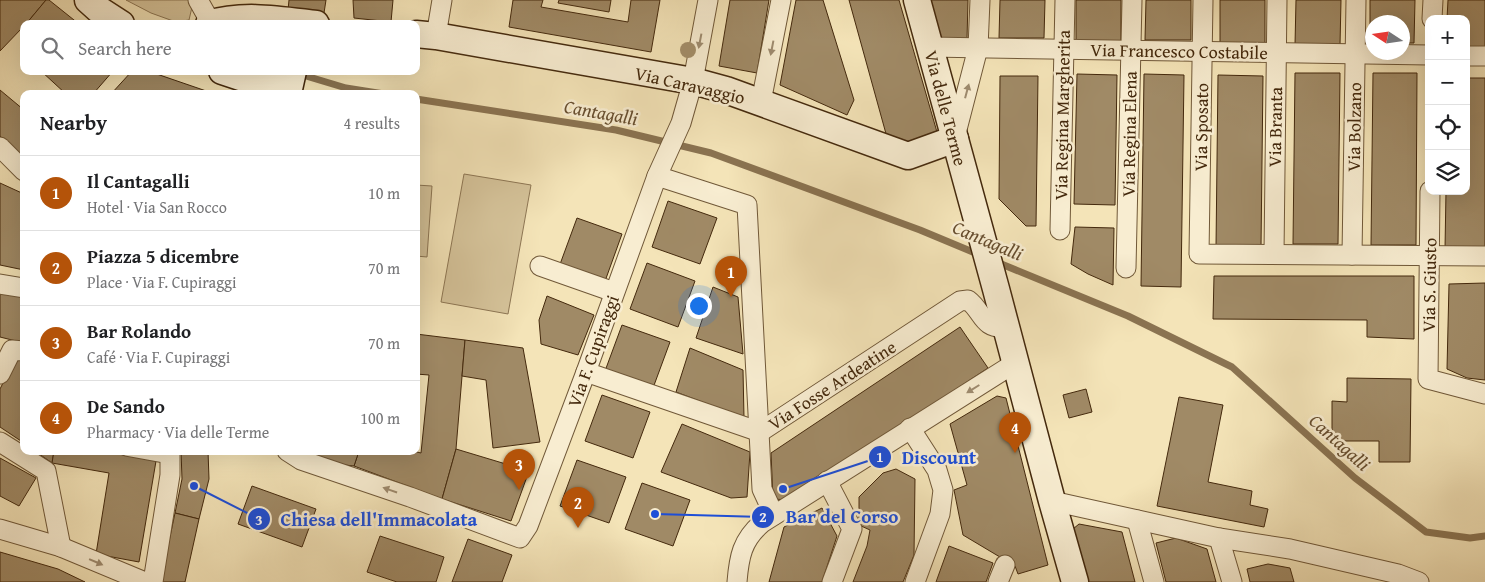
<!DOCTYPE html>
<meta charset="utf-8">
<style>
body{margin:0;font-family:"Gentium Book Plus",serif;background:#f2f2f2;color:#202124}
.controls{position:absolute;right:15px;top:15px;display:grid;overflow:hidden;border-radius:10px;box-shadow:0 5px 20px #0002}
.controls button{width:45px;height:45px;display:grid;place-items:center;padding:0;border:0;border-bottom:1px solid #e0e0e0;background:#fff;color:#202124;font:25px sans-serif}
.compass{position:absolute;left:1365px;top:15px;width:45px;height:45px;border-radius:50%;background:#fff;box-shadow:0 5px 20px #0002;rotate:282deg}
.you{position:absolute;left:698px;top:305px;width:18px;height:18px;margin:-12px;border:4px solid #fff;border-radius:50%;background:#1a73e8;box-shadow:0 0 0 8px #1a73e833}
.badge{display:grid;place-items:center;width:32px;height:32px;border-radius:50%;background:#b45309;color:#fff;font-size:16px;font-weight:700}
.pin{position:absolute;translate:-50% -41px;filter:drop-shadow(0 1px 2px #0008)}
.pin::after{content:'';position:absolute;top:26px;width:18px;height:15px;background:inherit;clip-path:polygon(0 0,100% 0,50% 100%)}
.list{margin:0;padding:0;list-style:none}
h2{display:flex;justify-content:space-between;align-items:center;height:65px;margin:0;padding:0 20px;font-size:21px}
h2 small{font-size:16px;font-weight:400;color:#757577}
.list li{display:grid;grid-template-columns:32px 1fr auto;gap:15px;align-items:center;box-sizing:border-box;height:75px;padding:0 20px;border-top:1px solid #e0e0e0}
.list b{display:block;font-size:19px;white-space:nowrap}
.list p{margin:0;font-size:16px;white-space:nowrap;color:#757577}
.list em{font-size:16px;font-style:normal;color:#757577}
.icon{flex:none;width:28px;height:28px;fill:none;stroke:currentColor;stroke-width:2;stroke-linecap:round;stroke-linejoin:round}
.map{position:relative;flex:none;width:1485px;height:582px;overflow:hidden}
.search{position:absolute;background:#fff;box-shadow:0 5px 20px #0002;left:20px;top:20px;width:400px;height:55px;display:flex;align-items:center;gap:12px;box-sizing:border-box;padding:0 18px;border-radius:10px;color:#757577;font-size:19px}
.panel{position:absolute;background:#fff;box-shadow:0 5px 20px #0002;left:20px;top:90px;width:400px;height:365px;border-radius:10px}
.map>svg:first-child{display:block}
</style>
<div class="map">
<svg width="1485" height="582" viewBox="0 0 1485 582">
<rect width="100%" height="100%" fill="#f4e4b8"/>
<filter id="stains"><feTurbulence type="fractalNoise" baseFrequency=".004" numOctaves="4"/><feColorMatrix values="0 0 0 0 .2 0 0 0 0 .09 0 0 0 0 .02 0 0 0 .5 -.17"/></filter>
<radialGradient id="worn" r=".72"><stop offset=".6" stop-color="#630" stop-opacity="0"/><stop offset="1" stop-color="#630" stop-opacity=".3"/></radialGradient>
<g fill="#d6c49b" stroke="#8d7654">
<polygon points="126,0 189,0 192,7 189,20 176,22 151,13"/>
<polygon points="464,174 531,185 508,314 441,302"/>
<polygon points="416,185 432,186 427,257 416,256"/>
</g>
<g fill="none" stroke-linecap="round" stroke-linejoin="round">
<g stroke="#8a7351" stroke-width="7">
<polyline points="306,76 346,88 384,94"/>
<polyline points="416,99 616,130 711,153 920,230 980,255"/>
<polyline points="994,261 1128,316 1232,367 1355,478 1426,532 1470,538 1485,536"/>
</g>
</g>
<g fill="#a08a66" stroke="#44290d">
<polygon points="0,0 46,0 26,24 24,24 22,28 0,51"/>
<polygon points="46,0 49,0 79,24 26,24"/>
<polygon points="289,0 326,0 324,13 288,10"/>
<polygon points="353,0 393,0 391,22 354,18"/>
<polygon points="513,0 543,0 541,7 628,22 631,0 660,0 651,52 509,27"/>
<polygon points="559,0 611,0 609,12 558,3"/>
<polygon points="730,0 769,0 757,73 719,66"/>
<polygon points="796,0 823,0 854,100 847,115 780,85"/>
<polygon points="849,0 899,0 939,139 911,145 888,141"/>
<polygon points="928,0 968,0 967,39 941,40"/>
<polygon points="1000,0 1045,0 1044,38 999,38"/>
<rect x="1076" y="0" width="45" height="41"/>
<polygon points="1146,0 1191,0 1191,40 1145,40"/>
<rect x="1220" y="0" width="45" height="45"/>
<polygon points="1296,0 1341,0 1340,45 1295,45"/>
<polygon points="1370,0 1415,0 1414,43 1402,43 1402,22 1372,22 1372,42 1370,42"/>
<polygon points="1448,0 1485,0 1485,48 1466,48 1466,19 1447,19"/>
<polygon points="41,71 113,71 93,94 66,94"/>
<polygon points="132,71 148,71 215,94 111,94"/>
<polygon points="1295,73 1340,73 1338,244 1293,244"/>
<polygon points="1373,73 1417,73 1416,245 1371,245"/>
<polygon points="1077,74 1117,75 1115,205 1074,204"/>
<polygon points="1144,74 1184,75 1181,287 1141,286"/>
<polygon points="1218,75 1263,76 1261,247 1216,247"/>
<polygon points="1000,76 1038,76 1036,226 1026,226 999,199"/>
<polygon points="1466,78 1485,78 1485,249 1445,249 1446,191 1466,191"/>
<polygon points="0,90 24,110 24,158 0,136"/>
<polygon points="0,183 24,194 24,270 0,265"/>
<polygon points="668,201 717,218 700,264 652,247"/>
<polygon points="577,218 622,234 604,284 559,267"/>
<polygon points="1075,227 1114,228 1113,285 1088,274 1071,264"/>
<polygon points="647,263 695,281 678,327 630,309"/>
<polygon points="1214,276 1414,276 1414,339 1367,337 1367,320 1213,319"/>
<polygon points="1485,283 1485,380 1467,378 1447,369 1449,284"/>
<polygon points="713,287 738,297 743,354 696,338"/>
<polygon points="0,290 24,294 24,343 0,337"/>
<polygon points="547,296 594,315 578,355 541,344 539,320"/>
<polygon points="622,325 670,342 653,388 605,371"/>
<polygon points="960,327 988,368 789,500 773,499 771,453"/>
<polygon points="416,334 465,340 456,449 442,499 354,466 359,451 413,451 421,453 429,375 416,374"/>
<polygon points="465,340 523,348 540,442 493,448 486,380 462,376"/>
<polygon points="690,348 743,370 744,418 676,392"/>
<polygon points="17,355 24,356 24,443 0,427 0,389"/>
<polygon points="1347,378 1411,379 1410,462 1379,462 1379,441 1332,441 1332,401 1347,402"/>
<polygon points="1086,389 1092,412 1069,418 1063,395"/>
<polygon points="602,395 650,412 633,458 585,441"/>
<polygon points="997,396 1006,398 1048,565 1018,574 1015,566 963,535 954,490 967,485 950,424"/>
<polygon points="1179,397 1223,405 1208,482 1252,491 1250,505 1268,509 1264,527 1157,506"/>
<polygon points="682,424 750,452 747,497 731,498 661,472"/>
<polygon points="456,449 529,471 511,521 442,499"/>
<polygon points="35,451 54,451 52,463"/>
<polygon points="54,451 102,451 156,461 139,562 96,554 109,473 52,463"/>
<polygon points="181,451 208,451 209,479 199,519 175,513 182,479"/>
<polygon points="316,451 359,451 354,466 335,464 315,456"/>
<polygon points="0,458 36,478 19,506 0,496"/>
<polygon points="577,460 626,477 609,523 560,506"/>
<polygon points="896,469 915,479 914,555 903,582 853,582 867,546 870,530 859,525 859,497 883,473"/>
<polygon points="642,483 690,500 673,546 625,529"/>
<polygon points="252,486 316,509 302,547 238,524"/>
<polygon points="822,508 837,536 822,582 769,582 784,527"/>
<polygon points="175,513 199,519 185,582 158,582 163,553 168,546"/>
<polygon points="1079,524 1122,532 1135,582 1087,582 1073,529"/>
<polygon points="380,536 444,557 436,582 397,582 367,572"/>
<polygon points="1176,538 1207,549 1216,582 1166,582 1156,543"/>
<polygon points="468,539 512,555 502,582 452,582"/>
<polygon points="949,546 993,563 986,582 936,582"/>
<polygon points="0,552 58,569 85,582 0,582"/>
<polygon points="1268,564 1290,568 1294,582 1250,582 1247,569"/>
</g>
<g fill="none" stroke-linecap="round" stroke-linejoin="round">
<g stroke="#705838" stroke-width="11">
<polyline id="service" points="126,451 170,459"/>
</g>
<g stroke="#705838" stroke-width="21">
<g id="minor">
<polyline points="198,0 211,23"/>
<polyline points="1203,0 1199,254 1485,256"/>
<polyline points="1432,19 1433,0"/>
<polyline points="436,36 442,0"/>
<polyline points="929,47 1429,55"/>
<polyline points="1466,56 1485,56"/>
<polyline points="761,102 781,0"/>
<polyline points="955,137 978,48 980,0"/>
<polyline points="0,147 24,171"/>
<polyline points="657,176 747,205 762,489 774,515"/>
<polyline points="1430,191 1428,379 1485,394"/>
<polyline points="1060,230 1065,0"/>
<polyline points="1274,254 1277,0"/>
<polyline points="1352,255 1356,0"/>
<polyline points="540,266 614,292"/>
<polyline points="1126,268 1132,0"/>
<polyline points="0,284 24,288"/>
<path d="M586,372L760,432L960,301L968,300C983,311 982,330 1006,327"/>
<polyline points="0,374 12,350 24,351"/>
<polyline points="910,428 937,470 943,490 940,514 915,582"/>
<polyline points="0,442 46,471 61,547"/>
<polyline points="287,451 301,460 410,497 520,538 528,526 586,372 657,176 681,123 693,81 708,0"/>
<polyline points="827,481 852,529 832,582"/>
<polyline points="1052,501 1219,538 1290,549 1398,574 1419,582"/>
<polyline points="1137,520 1154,582"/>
<polyline points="0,529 61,547 145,582"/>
<polyline points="1219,538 1232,582"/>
<polyline points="153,582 170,475 170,451"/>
<path d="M737,582C739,557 742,540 762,523L1015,363"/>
<polyline points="998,582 1005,565"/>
</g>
</g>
<g stroke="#44290d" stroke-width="29">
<g id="secondary">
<polyline points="88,0 98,9 121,24"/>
<polyline points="917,0 996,289 1052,501 1075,582"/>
<path d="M209,24C243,13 282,20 316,24"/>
<polyline points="416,34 436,36 693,81 726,90 908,156 955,139"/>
<polyline points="222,71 252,81 289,89 293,71"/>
</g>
</g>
<use href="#service" stroke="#f8edd1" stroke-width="9"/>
<use href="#minor" stroke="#f8edd1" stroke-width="19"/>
<use href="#secondary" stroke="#f8edd1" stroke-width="26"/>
</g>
<circle fill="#a38e69" cx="688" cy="50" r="8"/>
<defs><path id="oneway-solid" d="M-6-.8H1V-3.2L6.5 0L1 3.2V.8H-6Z" transform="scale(1.25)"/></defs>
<g fill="#9e8b6f">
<use href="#oneway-solid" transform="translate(700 41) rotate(101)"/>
<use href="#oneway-solid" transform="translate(772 48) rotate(101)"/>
<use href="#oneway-solid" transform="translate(967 91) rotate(-75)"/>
<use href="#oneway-solid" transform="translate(973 389) rotate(148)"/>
<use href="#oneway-solid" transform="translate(390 490) rotate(-161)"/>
<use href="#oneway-solid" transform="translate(96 562) rotate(23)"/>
</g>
<g text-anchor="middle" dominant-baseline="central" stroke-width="5" stroke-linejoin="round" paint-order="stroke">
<g font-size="18" fill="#44290d" stroke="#f8edd1">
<text transform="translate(1179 51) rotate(1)">Via Francesco Costabile</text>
<text transform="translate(690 85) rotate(13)">Via Caravaggio</text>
<text transform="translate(946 108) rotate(75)">Via delle Terme</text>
<text transform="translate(1062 115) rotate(-89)">Via Regina Margherita</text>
<text transform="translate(1201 127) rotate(-89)">Via Sposato</text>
<text transform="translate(1275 127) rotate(-89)">Via Branta</text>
<text transform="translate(1354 127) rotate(-89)">Via Bolzano</text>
<text transform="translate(1129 134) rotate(-89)">Via Regina Elena</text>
<text transform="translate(1429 285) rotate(-89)">Via S. Giusto</text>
<text transform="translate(593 351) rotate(-70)">Via F. Cupiraggi</text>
<text transform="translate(832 385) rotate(-33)">Via Fosse Ardeatine</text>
</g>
<g font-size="19" font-style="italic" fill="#674e2f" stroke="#f8edd1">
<text transform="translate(601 112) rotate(10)">Cantagalli</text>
<text transform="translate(988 240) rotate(23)">Cantagalli</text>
<text transform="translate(1340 442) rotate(42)">Cantagalli</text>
</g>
</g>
<path fill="none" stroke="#1d4ed8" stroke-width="2" d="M783 489L880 457M655 514L763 517M194 486L259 519"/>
<g fill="#1d4ed8" stroke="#f8edd1" stroke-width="2">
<circle cx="783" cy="489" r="5"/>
<circle cx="655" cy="514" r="5"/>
<circle cx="194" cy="486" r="5"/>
<circle cx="880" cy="457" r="12"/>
<circle cx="763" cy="517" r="12"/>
<circle cx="259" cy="519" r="12"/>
</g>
<g font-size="15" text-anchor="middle" font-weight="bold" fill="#fff">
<text x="880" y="462">1</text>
<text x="763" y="522">2</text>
<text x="259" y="525">3</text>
</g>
<g font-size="19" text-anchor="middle" font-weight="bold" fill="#1d4ed8" stroke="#f8edd1" stroke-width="5" stroke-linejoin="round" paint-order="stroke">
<text x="939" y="464">Discount</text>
<text x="842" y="523">Bar del Corso</text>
<text x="379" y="526">Chiesa dell'Immacolata</text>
</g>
<rect width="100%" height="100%" filter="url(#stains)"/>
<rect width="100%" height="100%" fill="url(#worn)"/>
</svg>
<div class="controls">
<button>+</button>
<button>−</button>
<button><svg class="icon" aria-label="locate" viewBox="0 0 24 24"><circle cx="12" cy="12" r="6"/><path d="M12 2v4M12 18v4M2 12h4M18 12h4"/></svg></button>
<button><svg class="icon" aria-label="layers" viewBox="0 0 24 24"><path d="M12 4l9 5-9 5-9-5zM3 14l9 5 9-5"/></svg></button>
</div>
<svg class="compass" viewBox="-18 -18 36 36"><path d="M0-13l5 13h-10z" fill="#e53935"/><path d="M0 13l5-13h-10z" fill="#757577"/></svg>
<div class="you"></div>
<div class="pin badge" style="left:731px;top:297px">1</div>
<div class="pin badge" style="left:578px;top:528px">2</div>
<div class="pin badge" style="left:519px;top:490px">3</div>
<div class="pin badge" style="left:1015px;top:453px">4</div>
<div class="search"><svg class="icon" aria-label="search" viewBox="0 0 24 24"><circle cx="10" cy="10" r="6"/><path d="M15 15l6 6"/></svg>Search here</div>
<section class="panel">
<h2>Nearby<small>4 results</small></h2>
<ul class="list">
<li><span class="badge">1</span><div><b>Il Cantagalli</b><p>Hotel · Via San Rocco</p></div><em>10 m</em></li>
<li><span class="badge">2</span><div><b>Piazza 5 dicembre</b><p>Place · Via F. Cupiraggi</p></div><em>70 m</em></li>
<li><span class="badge">3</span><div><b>Bar Rolando</b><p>Café · Via F. Cupiraggi</p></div><em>70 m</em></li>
<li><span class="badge">4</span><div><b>De Sando</b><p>Pharmacy · Via delle Terme</p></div><em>100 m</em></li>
</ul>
</section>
</div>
